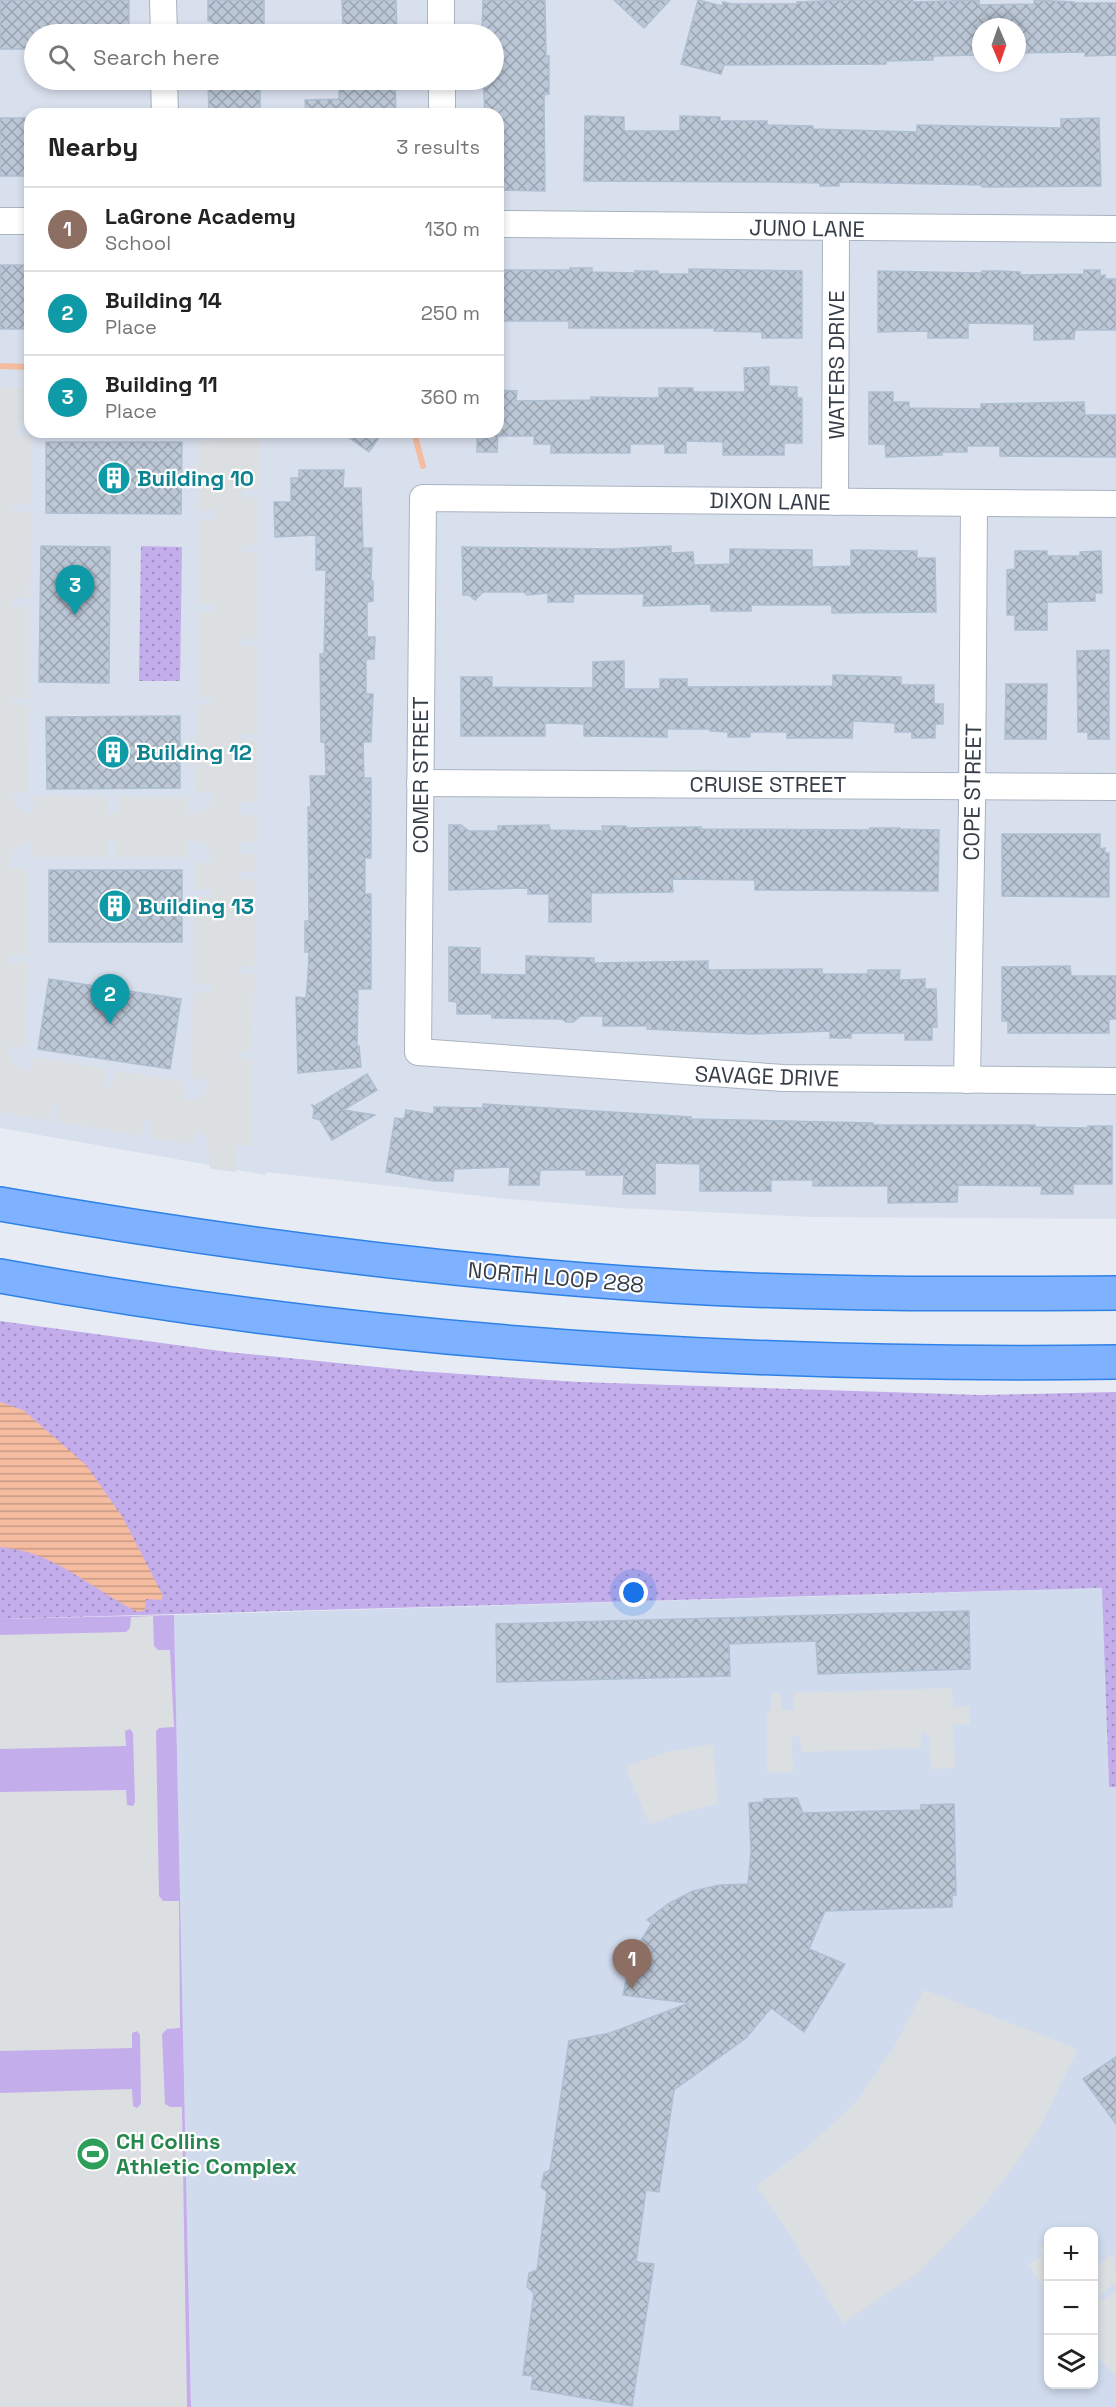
<!DOCTYPE html>
<meta charset="utf-8">
<style>
body{margin:0;font-family:"Space Grotesk",sans-serif;background:#f2f2f2;color:#222}
.controls{position:absolute;right:18px;bottom:18px;display:grid;overflow:hidden;border-radius:12px;box-shadow:0 3px 9px #0003}
.controls button{width:54px;height:54px;display:grid;place-items:center;padding:0;border:0;border-bottom:2px solid #e0e0e0;background:#fff;color:#222;font:30px sans-serif}
.compass{position:absolute;left:972px;top:18px;width:54px;height:54px;border-radius:50%;background:#fff;box-shadow:0 3px 9px #0003;rotate:178deg}
.you{position:absolute;left:634px;top:1593px;width:21px;height:21px;margin:-15px;border:4px solid #fff;border-radius:50%;background:#1a73e8;box-shadow:0 0 0 9px #1a73e833}
.badge{display:grid;place-items:center;width:39px;height:39px;border-radius:50%;background:#b45309;color:#fff;font-size:20px;font-weight:700}
.pin{position:absolute;translate:-50% -50px;filter:drop-shadow(0 2px 3px #0008)}
.pin::after{content:'';position:absolute;top:32px;width:21px;height:18px;background:inherit;clip-path:polygon(0 0,100% 0,50% 100%)}
.list{margin:0;padding:0;list-style:none}
h2{display:flex;justify-content:space-between;align-items:center;height:78px;margin:0;padding:0 24px;font-size:26px}
h2 small{font-size:20px;font-weight:400;color:#767676}
.list li{display:grid;grid-template-columns:39px 1fr auto;gap:18px;align-items:center;box-sizing:border-box;height:84px;padding:0 24px;border-top:2px solid #e0e0e0}
.list b{display:block;font-size:22px;white-space:nowrap}
.list p{margin:0;font-size:20px;white-space:nowrap;color:#767676}
.list em{font-size:20px;font-style:normal;color:#767676}
.icon{flex:none;width:33px;height:33px;fill:none;stroke:currentColor;stroke-width:2;stroke-linecap:round;stroke-linejoin:round}
.map{position:relative;flex:none;width:1116px;height:2407px;overflow:hidden}
.search{position:absolute;background:#fff;box-shadow:0 3px 9px #0003;left:24px;top:24px;width:480px;height:66px;display:flex;align-items:center;gap:15px;box-sizing:border-box;padding:0 21px;border-radius:33px;color:#767676;font-size:22px}
.panel{position:absolute;background:#fff;box-shadow:0 3px 9px #0003;left:24px;top:108px;width:480px;height:330px;border-radius:18px}
.map>svg:first-child{display:block}
</style>
<div class="map">
<svg width="1116" height="2407" viewBox="0 0 1116 2407">
<defs>
<pattern id="grass-dots" width="8" height="8" patternUnits="userSpaceOnUse" patternTransform="scale(1.5)"><rect width="8" height="8" fill="#c4adeb"/><path d="M2 2h.1M6 6h.1" fill="none" stroke="#a08ec0" stroke-width="1.8" stroke-linecap="round"/></pattern>
<pattern id="water-rules" width="6" height="5" patternUnits="userSpaceOnUse" patternTransform="scale(1.5)"><rect width="6" height="5" fill="#f5bca0"/><path d="M0 2.5h6" fill="none" stroke="#c79a84"/></pattern>
<pattern id="building-cross-hatch" width="8" height="8" patternUnits="userSpaceOnUse" patternTransform="scale(1.5)"><rect width="8" height="8" fill="#bcc8d7"/><path d="M0 0l8 8M0 8l8-8" fill="none" stroke="#9aa4b0"/></pattern>
</defs>
<rect width="100%" height="100%" fill="#e7ecf4"/>
<path fill="#d9e0ed" fill-rule="evenodd" d="M0,0H1116V1219L811,1217L620,1208L507,1199L266,1172V1175L0,1128ZM981,27H1017V63H981ZM34,34H494V80H34ZM30,114H498V432H30Z"/>
<path fill="#d0dbee" fill-rule="evenodd" d="M1103,1588L1109,1787H1116V2407H191L174,1615ZM1048,2232H1094V2384H1048Z"/>
<g fill="url(#grass-dots)">
<polygon points="141,546 182,547 180,681 139,681"/>
<polygon points="0,1321 228,1352 417,1371 579,1382 981,1395 1116,1392 1116,1787 1109,1787 1102,1588 0,1619"/>
</g>
<polygon fill="#c4adeb" points="174,1615 191,2407 0,2407 0,1619"/>
<g fill="#dcdfe2" fill-rule="evenodd">
<path d="M0,388H30V416L21,421L15,435L32,436L31,503L13,504L14,512L31,511L30,598H12L13,607H30L29,698L12,699V706L29,705L28,792L12,793L16,806L28,813H33L34,796L108,797V814L117,813V797H187L188,814L203,811L211,804L213,792H196L197,705H214V698H197V612H216L215,604H197L198,519H216V510H198V442L216,441L215,432H260L259,490H242V497H258L257,545H242V552H258V639H241L240,645L258,646V734H240L241,740L257,741V802H239V815H257V842H239V854H256L257,871L238,872L239,879H256L255,966L238,967V973L255,974L251,1051L237,1052V1059H251L252,1146H236V1172L210,1169L208,1139L196,1129L193,1145L149,1137L152,1121L145,1120L142,1136L56,1121L58,1105H52L49,1121L0,1112ZM32,840L33,857H108V840H115L116,857H187L188,840L202,843L208,848L213,862L195,863V890H212V897H194L193,984H212L211,991L193,992L192,1079H210L208,1087L202,1095L193,1099L182,1100L184,1082L115,1070L112,1087L105,1086L107,1069L33,1057L30,1072L15,1065L10,1057L9,1046H26L27,962L9,963V955L27,954L28,868H11L10,862L15,848Z"/>
<polygon points="153,1616 154,1646 158,1650 170,1650 174,1727 159,1728 156,1731 159,1896 163,1901 179,1901 180,2028 167,2029 162,2034 165,2104 170,2107 182,2107 187,2407 0,2407 0,2093 132,2089 133,2106 137,2108 141,2104 140,2035 137,2031 132,2033 132,2048 0,2051 0,1792 126,1790 127,1805 133,1806 135,1802 133,1733 130,1729 125,1731 126,1746 0,1749 0,1635 126,1632 130,1628 131,1617"/>
<polygon points="952,1688 953,1707 969,1706 970,1724 953,1725 955,1768 931,1769 929,1737 924,1732 921,1735 921,1748 801,1752 800,1738 797,1734 792,1739 793,1772 767,1773 767,1711 771,1710 771,1694 781,1693 781,1710 794,1710 794,1693"/>
<polygon points="713,1744 718,1804 683,1812 650,1824 625,1767 667,1752"/>
<polygon points="924,1990 1078,2049 1040,2127 1018,2161 984,2205 918,2273 843,2323 784,2226 756,2186 810,2145 858,2100 894,2047"/>
<polygon points="1048,2242 1048,2296 1028,2264 1043,2256 1038,2247"/>
<polygon points="1114,2253 1116,2282 1099,2296 1101,2299 1105,2299 1116,2290 1116,2376 1094,2354 1094,2268"/>
</g>
<path fill="url(#water-rules)" d="M0,1402L23,1410L86,1465L123,1518L163,1596L161,1600L146,1599L145,1610L138,1612C91,1589 54,1551 0,1547Z"/>
<g fill="none" stroke-linecap="round" stroke-linejoin="round">
<g stroke="#f5bca0" stroke-width="6">
<polyline points="0,366 30,367"/>
<polyline points="414,432 423,466"/>
</g>
</g>
<g fill="url(#building-cross-hatch)" stroke="#aebfd2" stroke-width="1.5">
<polygon points="0,0 129,0 129,34 33,34 33,49 0,49"/>
<polygon points="208,0 264,0 264,34 213,34 213,22 208,21"/>
<polygon points="342,0 396,0 397,34 343,34"/>
<polygon points="483,0 545,0 546,56 549,56 549,94 544,95 545,191 498,190 498,114 485,114 484,95 483,80 494,80 494,34 487,34 487,30 482,30"/>
<polygon points="614,0 670,0 644,28"/>
<polygon points="698,0 722,6 723,2 732,4 797,4 797,2 845,0 913,0 913,2 979,0 979,5 1034,4 1034,0 1074,2 1074,3 1116,3 1116,55 1085,56 1085,52 1017,53 1017,27 980,27 980,55 933,56 933,60 886,61 886,64 724,65 721,74 681,64"/>
<polygon points="208,80 260,80 260,114 209,114"/>
<polygon points="339,80 395,80 396,114 306,114 305,100 339,99"/>
<polygon points="585,116 624,117 624,131 680,131 680,116 720,117 720,121 767,121 767,125 813,126 813,129 917,132 917,125 1061,128 1061,119 1099,118 1101,186 982,187 982,185 839,182 839,186 820,186 820,183 774,182 584,181"/>
<rect x="0" y="118" width="30" height="58"/>
<rect x="0" y="265" width="30" height="64"/>
<polygon points="570,268 592,268 592,272 636,273 635,271 658,271 658,274 689,274 689,269 802,271 802,338 762,338 762,332 714,331 714,328 569,328 569,321 498,321 498,270 570,270"/>
<polygon points="1084,270 1100,270 1100,276 1105,275 1105,279 1116,279 1116,330 1075,330 1074,339 1034,340 1034,324 968,323 968,338 928,338 928,331 878,332 878,271 982,273 982,271 1000,271 1020,272 1020,275 1084,274"/>
<polygon points="769,367 769,386 797,387 797,398 802,398 802,443 784,443 784,455 723,455 723,442 686,441 686,453 665,453 665,444 630,444 630,453 551,453 551,444 534,444 534,436 498,436 498,390 517,391 516,401 591,400 591,397 659,398 659,388 693,388 693,392 745,392 744,368"/>
<polygon points="869,392 893,392 893,402 909,402 909,408 981,409 981,404 1084,402 1085,415 1116,415 1116,457 1000,456 1000,446 967,446 967,452 942,452 942,455 886,457 885,444 869,444"/>
<polygon points="341,432 383,432 369,452"/>
<polygon points="477,432 498,432 497,452 477,452"/>
<polygon points="46,442 182,442 181,514 46,513"/>
<polygon points="299,470 344,470 343,488 361,488 363,548 372,548 371,581 373,581 373,601 367,602 367,637 375,637 374,659 366,659 366,694 373,694 371,742 363,742 364,778 371,778 371,858 365,858 365,894 371,894 371,989 358,989 357,1046 359,1046 361,1067 298,1073 296,997 306,998 308,975 309,952 305,952 305,921 309,921 308,807 311,807 310,776 326,776 325,743 321,742 320,654 324,654 326,570 316,570 316,535 275,537 274,502 291,502 291,478 299,478"/>
<polygon points="41,546 110,547 109,683 39,682"/>
<polygon points="671,546 671,553 693,552 694,565 730,564 730,549 812,550 812,567 851,566 851,550 917,551 917,558 935,558 936,612 832,613 832,605 751,605 751,611 711,611 711,604 643,606 644,594 574,594 573,602 548,602 548,593 527,595 524,592 483,592 475,600 469,595 463,595 462,547 612,549"/>
<polygon points="1015,551 1047,551 1047,556 1080,556 1080,552 1101,551 1102,593 1095,593 1095,601 1047,602 1047,630 1015,630 1015,615 1007,615 1007,570 1015,569"/>
<polygon points="1109,650 1109,739 1088,739 1088,732 1078,732 1077,651"/>
<polygon points="624,661 624,689 660,689 660,679 687,679 687,687 833,686 833,675 901,677 901,685 934,685 934,704 943,704 943,724 935,724 935,738 912,738 912,732 895,732 895,723 853,721 852,738 787,738 787,732 750,732 750,737 728,737 728,732 710,731 710,729 667,729 667,737 584,736 584,724 545,723 545,736 461,736 461,677 492,677 492,687 593,688 593,662"/>
<polygon points="1006,684 1047,684 1046,739 1005,739"/>
<polygon points="180,716 180,788 47,789 46,717"/>
<polygon points="449,825 461,825 469,831 498,831 498,826 549,825 550,830 603,831 602,826 626,826 626,828 701,827 701,829 870,830 870,828 900,828 900,829 939,830 938,891 755,890 755,880 672,879 673,892 591,893 591,922 549,922 549,894 528,894 528,888 449,890"/>
<polygon points="1002,834 1100,834 1100,849 1105,848 1105,853 1109,853 1109,897 1002,896"/>
<rect x="49" y="870" width="133" height="72"/>
<polygon points="449,947 480,948 480,974 526,975 526,956 594,958 594,963 708,961 708,970 822,969 822,974 868,974 868,970 900,970 899,980 925,979 925,989 936,989 937,1027 932,1027 932,1040 905,1040 905,1033 851,1033 851,1038 830,1038 830,1031 753,1034 647,1029 647,1026 603,1026 603,1016 581,1016 573,1022 566,1022 562,1019 492,1018 492,1014 457,1014 457,1002 449,1001"/>
<polygon points="1070,966 1071,976 1116,976 1116,1019 1109,1019 1109,1033 1008,1033 1008,1021 1002,1021 1002,967"/>
<polygon points="49,979 181,999 170,1069 38,1049"/>
<polygon points="367,1074 377,1090 343,1110 375,1115 332,1140 320,1120 313,1118 314,1109 312,1105 315,1106"/>
<polygon points="483,1104 691,1117 691,1119 873,1123 873,1125 1035,1125 1035,1127 1088,1128 1088,1126 1112,1126 1112,1184 1073,1184 1073,1194 1041,1194 1042,1186 958,1185 957,1202 888,1203 888,1186 813,1186 813,1180 771,1180 771,1191 700,1191 700,1164 655,1163 655,1194 623,1194 624,1175 586,1175 586,1170 540,1170 539,1185 509,1185 510,1167 454,1169 453,1181 434,1181 386,1172 395,1118 404,1119 406,1110 434,1114 434,1107 483,1108"/>
<polygon points="969,1611 970,1669 818,1674 816,1641 729,1644 730,1676 497,1682 496,1624"/>
<polygon points="797,1798 803,1813 921,1810 921,1805 954,1804 956,1895 952,1895 952,1907 825,1911 809,1949 845,1964 804,2032 771,2008 746,2038 674,2090 659,2192 646,2190 636,2262 654,2264 632,2406 531,2389 533,2376 523,2375 534,2293 527,2287 529,2273 537,2270 547,2192 541,2187 544,2173 550,2170 569,2041 610,2033 689,2003 623,1995 629,1966 636,1948 652,1923 647,1920 668,1904 693,1891 720,1885 748,1884 751,1851 749,1803 764,1802 764,1799"/>
<polygon points="1116,2057 1116,2124 1083,2079"/>
</g>
<g fill="none" stroke-linecap="round" stroke-linejoin="round">
<g stroke="#a9b3c1" stroke-width="28">
<g id="minor">
<polyline points="163,0 164,34"/>
<polyline points="441,0 441,34"/>
<polyline points="164,80 165,114"/>
<polyline points="442,80 442,114"/>
<polyline points="0,221 30,221"/>
<polyline points="498,224 1116,229"/>
<polyline points="835,502 836,229"/>
<polyline points="1116,504 423,498 418,1052 783,1078 1116,1081"/>
<polyline points="420,783 1116,787"/>
<polyline points="967,1080 972,806 974,503"/>
</g>
</g>
<g stroke="#2e81e7" stroke-width="36">
<g id="trunk">
<path d="M0,1204C222,1243 446,1272 671,1286C819,1295 968,1294 1116,1293"/>
<path d="M0,1276C367,1343 743,1367 1116,1362"/>
</g>
</g>
<use href="#minor" stroke="#fff" stroke-width="26"/>
<use href="#trunk" stroke="#7eb1ff" stroke-width="33"/>
</g>
<defs>
<g id="building-disc" transform="scale(1.725)"><circle r="9.5" fill="#0f9aa8" stroke="#fff"/><path d="M-4-6H4V6H1V3H-1V6H-4ZM-2.5-4.3h1.7v1.8h-1.7ZM.8-4.3h1.7v1.8H.8ZM-2.5-1h1.7V.8h-1.7ZM.8-1h1.7V.8H.8Z" fill="#fff"/></g>
<g id="stadium-disc" transform="scale(1.725)"><circle r="9.5" fill="#2e9e5b" stroke="#fff"/><path d="M0-5a6.5 5 0 1 0 0 10a6.5 5 0 1 0 0-10ZM-3.5-1.8h7v3.6h-7Z" fill="#fff"/></g>
</defs>
<g fill-rule="evenodd">
<use href="#building-disc" x="114" y="478"/>
<use href="#building-disc" x="113" y="752"/>
<use href="#building-disc" x="115" y="906"/>
<use href="#stadium-disc" x="93" y="2154"/>
</g>
<g text-anchor="middle" dominant-baseline="central" stroke-width="4.5" stroke-linejoin="round" paint-order="stroke">
<g font-size="22" fill="#353e48" stroke="#fff">
<text transform="translate(807 228) rotate(1)">JUNO LANE</text>
<text transform="translate(836 365) rotate(-90)">WATERS DRIVE</text>
<text transform="translate(770 501) rotate(1)">DIXON LANE</text>
<text transform="translate(420 775) rotate(-90)">COMER STREET</text>
<text x="768" y="784">CRUISE STREET</text>
<text transform="translate(972 792) rotate(-89)">COPE STREET</text>
<text transform="translate(767 1076) rotate(2)">SAVAGE DRIVE</text>
<text transform="translate(556 1277) rotate(5)">NORTH LOOP 288</text>
</g>
<g font-size="22" font-weight="bold" fill="#0d838f" stroke="#fff" text-anchor="start">
<text x="137" y="478">Building 10</text>
<text x="136" y="752">Building 12</text>
<text x="138" y="906">Building 13</text>
</g>
<g font-size="22" font-weight="bold" fill="#27864d" stroke="#fff" text-anchor="start">
<text x="116" y="2141">CH Collins<tspan x="116" dy="25">Athletic Complex</tspan></text>
</g>
</g>
</svg>
<div class="controls">
<button>+</button>
<button>−</button>
<button><svg class="icon" aria-label="layers" viewBox="0 0 24 24"><path d="M12 4l9 5-9 5-9-5zM3 14l9 5 9-5"/></svg></button>
</div>
<svg class="compass" viewBox="-18 -18 36 36"><path d="M0-13l5 13h-10z" fill="#e53935"/><path d="M0 13l5-13h-10z" fill="#767676"/></svg>
<div class="you"></div>
<div class="pin badge" style="left:632px;top:1989px;background:#8d6e63">1</div>
<div class="pin badge" style="left:110px;top:1024px;background:#0f9aa8">2</div>
<div class="pin badge" style="left:75px;top:615px;background:#0f9aa8">3</div>
<div class="search"><svg class="icon" aria-label="search" viewBox="0 0 24 24"><circle cx="10" cy="10" r="6"/><path d="M15 15l6 6"/></svg>Search here</div>
<section class="panel">
<h2>Nearby<small>3 results</small></h2>
<ul class="list">
<li><span class="badge" style="background:#8d6e63">1</span><div><b>LaGrone Academy</b><p>School</p></div><em>130 m</em></li>
<li><span class="badge" style="background:#0f9aa8">2</span><div><b>Building 14</b><p>Place</p></div><em>250 m</em></li>
<li><span class="badge" style="background:#0f9aa8">3</span><div><b>Building 11</b><p>Place</p></div><em>360 m</em></li>
</ul>
</section>
</div>
